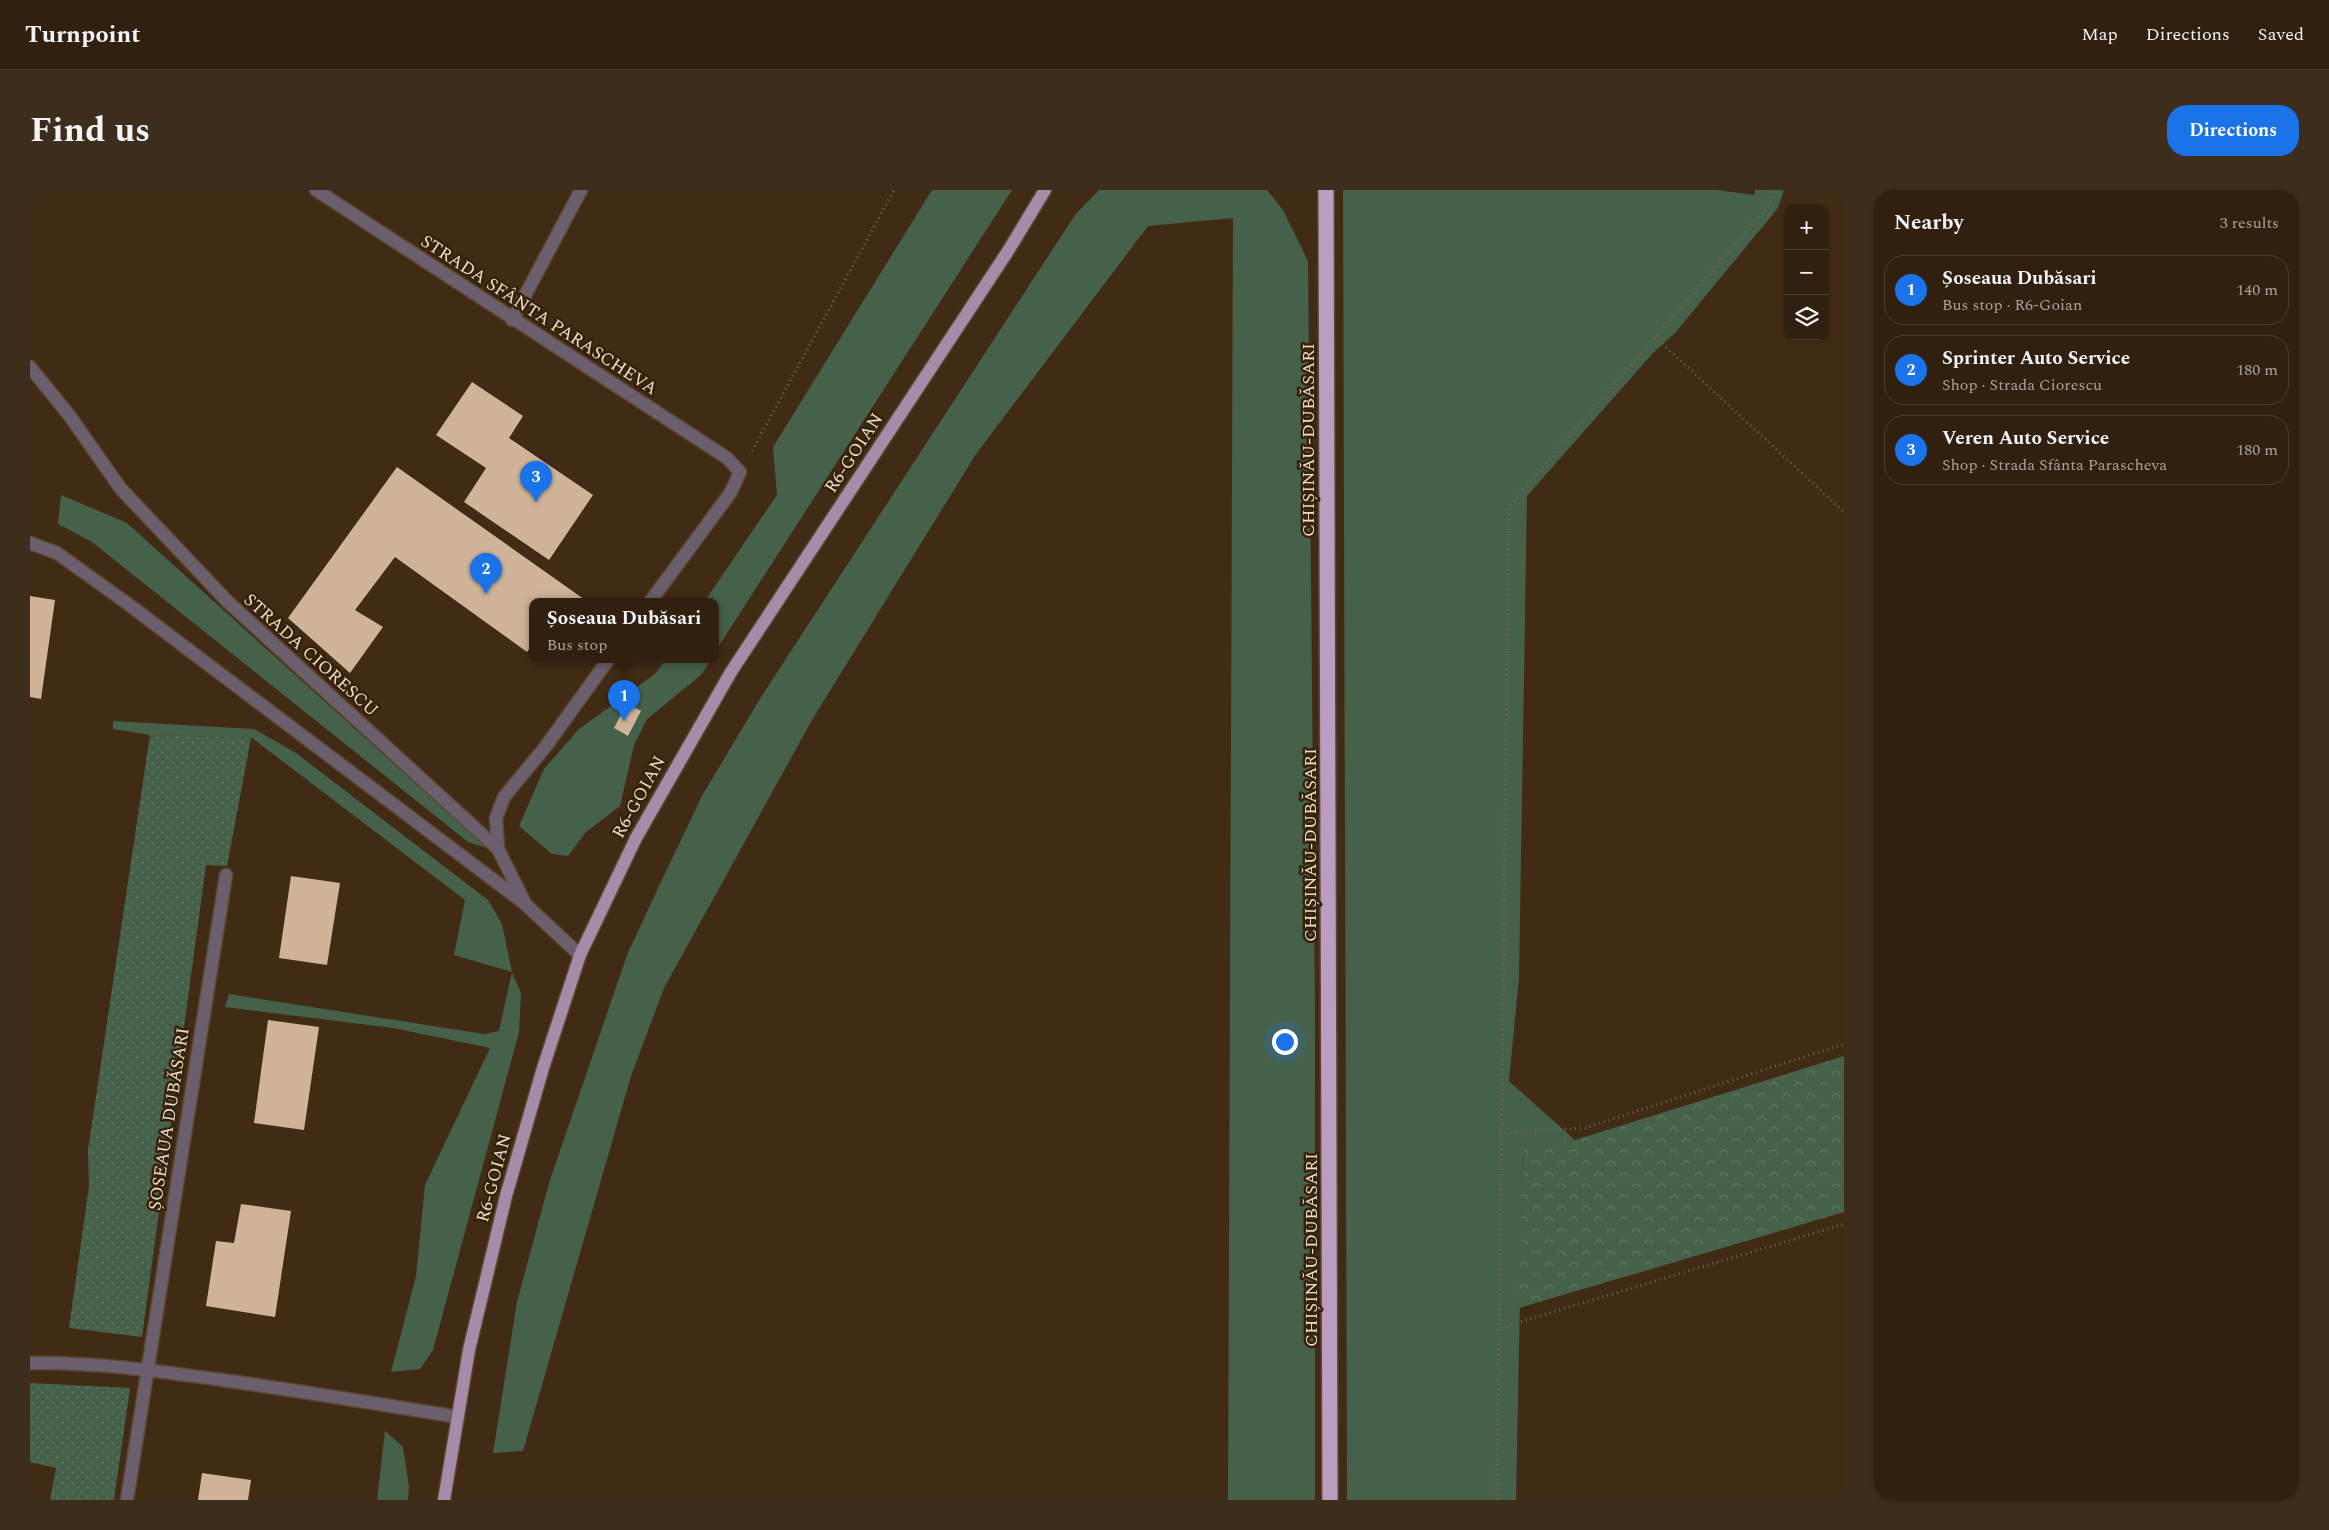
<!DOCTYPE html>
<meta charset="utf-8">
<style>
body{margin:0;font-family:Spectral,serif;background:#3d2d1d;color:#f1f3f6}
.controls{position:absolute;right:15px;top:15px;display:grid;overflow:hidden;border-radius:10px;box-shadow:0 1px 4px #0004}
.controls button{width:45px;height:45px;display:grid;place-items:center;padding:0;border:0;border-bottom:1px solid #4c3e2f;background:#31200f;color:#f1f3f6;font:25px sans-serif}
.you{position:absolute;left:1254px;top:851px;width:18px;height:18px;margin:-12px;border:4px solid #fff;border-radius:50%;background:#1a73e8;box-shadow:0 0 0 8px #1a73e833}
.badge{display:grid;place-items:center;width:32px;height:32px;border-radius:50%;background:#1a73e8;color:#fff;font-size:16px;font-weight:700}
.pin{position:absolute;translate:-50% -41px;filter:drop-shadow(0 1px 2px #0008)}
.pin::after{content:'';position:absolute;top:26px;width:18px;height:15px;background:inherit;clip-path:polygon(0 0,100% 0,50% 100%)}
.popup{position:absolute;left:499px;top:408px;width:190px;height:65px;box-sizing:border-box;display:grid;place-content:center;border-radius:10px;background:#31200f;filter:drop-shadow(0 1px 4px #0005);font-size:16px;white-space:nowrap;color:#a8a39e}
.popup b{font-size:19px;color:#f1f3f6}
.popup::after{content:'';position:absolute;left:50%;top:100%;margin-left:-10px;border:10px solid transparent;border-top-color:#31200f}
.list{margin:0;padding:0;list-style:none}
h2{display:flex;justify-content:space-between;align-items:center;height:65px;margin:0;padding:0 20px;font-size:21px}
h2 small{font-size:16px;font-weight:400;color:#a8a39e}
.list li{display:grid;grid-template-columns:32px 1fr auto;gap:15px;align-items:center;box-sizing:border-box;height:70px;margin:0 10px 10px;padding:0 10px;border:1px solid #4c3e2f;border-radius:20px}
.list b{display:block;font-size:19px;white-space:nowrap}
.list p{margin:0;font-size:16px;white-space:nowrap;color:#a8a39e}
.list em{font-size:16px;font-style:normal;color:#a8a39e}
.icon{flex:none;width:28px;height:28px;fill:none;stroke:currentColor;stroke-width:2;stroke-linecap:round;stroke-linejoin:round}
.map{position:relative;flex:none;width:1814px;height:1310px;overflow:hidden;border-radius:20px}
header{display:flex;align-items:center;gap:30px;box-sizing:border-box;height:70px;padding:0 25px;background:#31200f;border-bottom:1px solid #4c3e2f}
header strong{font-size:24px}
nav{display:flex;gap:28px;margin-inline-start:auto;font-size:18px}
.intro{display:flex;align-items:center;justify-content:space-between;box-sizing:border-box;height:120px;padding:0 30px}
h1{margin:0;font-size:35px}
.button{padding:12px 22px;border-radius:20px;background:#1a73e8;color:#fff;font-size:18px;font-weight:700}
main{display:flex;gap:30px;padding:0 30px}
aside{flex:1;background:#31200f;border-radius:20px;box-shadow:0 1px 4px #0004}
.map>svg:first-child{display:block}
</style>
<header>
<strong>Turnpoint</strong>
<nav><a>Map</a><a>Directions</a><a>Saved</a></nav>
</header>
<div class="intro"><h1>Find us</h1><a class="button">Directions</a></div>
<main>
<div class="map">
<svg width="1814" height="1310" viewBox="0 0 1814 1310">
<defs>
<pattern id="forest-crowns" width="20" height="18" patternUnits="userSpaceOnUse" patternTransform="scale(1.25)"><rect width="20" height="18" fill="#46614a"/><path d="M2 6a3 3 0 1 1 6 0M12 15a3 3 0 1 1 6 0" fill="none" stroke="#617763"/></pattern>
<pattern id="garden-dots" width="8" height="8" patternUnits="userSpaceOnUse" patternTransform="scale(1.25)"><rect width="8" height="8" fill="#46614a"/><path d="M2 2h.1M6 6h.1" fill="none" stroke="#617763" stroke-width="1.8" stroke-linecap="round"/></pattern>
</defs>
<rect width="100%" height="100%" fill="#412b14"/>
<g fill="#46614a">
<polygon points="902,0 982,0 685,462 685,412 674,412 747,305 743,257"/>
<polygon points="1069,0 1237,0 1253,20 1278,71 1285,817 1285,1310 1198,1310 1203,28 1118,36 946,264 782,530 634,798 601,886 493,1261 463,1263 487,1112 519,993 597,765 628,698 673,604 731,507 1045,25"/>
<polygon points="1313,0 1687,0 1724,5 1725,0 1754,0 1748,18 1645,143 1623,163 1497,306 1489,788 1479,891 1545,950 1493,957 1486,1310 1317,1310"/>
<polygon points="31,305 97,333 457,658 438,652 62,352 28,334"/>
<polygon points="635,470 681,470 671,485 617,529 604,555 590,616 556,642 538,666 522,664 489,636 514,579 549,539 625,484"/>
<polygon points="83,531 224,539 266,563 458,710 472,734 482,782 491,803 489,842 403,1160 390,1179 361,1182 386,1086 395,995 460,858 363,838 195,817 199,804 454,844 469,841 482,782 424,765 435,710 222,548 120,545 83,539"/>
<polygon points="355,1241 373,1257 379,1297 378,1310 347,1310"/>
</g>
<polygon fill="url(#forest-crowns)" points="1814,866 1814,1022 1489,1118 1493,956 1545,950"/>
<g fill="url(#garden-dots)">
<polygon points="120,545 221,548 197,676 176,675 112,1147 39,1138 59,996 58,960"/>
<polygon points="0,1193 100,1198 84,1310 20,1310 26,1278 0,1272"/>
</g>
<g fill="#cfb499">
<polygon points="442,192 493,226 479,248 563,305 519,370 434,312 456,278 406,245"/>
<polygon points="367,277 558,412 503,412 503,453 497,462 365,367 325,420 353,437 320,483 258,428"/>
<polygon points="0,406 25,410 11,509 0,507"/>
<polygon points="597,513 611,521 598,546 584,538"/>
<polygon points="261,686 310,693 297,775 249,768"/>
<polygon points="238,830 289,837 274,940 224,933"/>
<polygon points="211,1014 261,1021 245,1127 176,1116 186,1051 204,1053"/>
<polygon points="172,1283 221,1290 218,1310 168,1310"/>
</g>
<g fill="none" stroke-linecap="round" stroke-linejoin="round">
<g stroke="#5c4732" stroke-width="15">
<g id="minor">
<polyline points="286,0 697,268 710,282 701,302 620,412"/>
<polyline points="482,130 551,0"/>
<polyline points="0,177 39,225 91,299 198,412 468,659 496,715 550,765"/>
<polyline points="0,353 27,363 98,414 494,713"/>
<polyline points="468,659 466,628 474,607 516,556 578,470"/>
<path d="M0,1173C65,1172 128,1181 192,1190C271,1201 349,1214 428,1227"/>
<polyline points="97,1310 196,685"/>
</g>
</g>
<g stroke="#5c4732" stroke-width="15">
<polyline id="major" points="414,1310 439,1160 476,1006 513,878 550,765 606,648 701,482 978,61 1015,0"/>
</g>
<g stroke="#5c4732" stroke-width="18">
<polyline id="highway" points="1296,0 1300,1310"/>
</g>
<g stroke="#77634f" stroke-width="3" stroke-dasharray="1 4" stroke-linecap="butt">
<polyline points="1625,147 1814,322"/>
<polyline points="722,261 864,0"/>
<polyline points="1470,943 1555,938 1814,854"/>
<polyline points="1467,1139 1814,1034"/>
<polyline points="1467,1310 1479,317 1740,14 1744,0"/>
</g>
<use href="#minor" stroke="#6c5f6d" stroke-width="12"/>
<use href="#major" stroke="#a68ca8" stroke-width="12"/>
<use href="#highway" stroke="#bd9dbf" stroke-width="15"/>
</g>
<g text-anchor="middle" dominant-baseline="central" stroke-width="5" stroke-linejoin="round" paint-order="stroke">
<g font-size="18" fill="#eadcce" stroke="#362109">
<text transform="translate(509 125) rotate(33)">STRADA SFÂNTA PARASCHEVA</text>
<text transform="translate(1278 250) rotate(-90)">CHIȘINĂU-DUBĂSARI</text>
<text transform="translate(824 263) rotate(-57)">R6-GOIAN</text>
<text transform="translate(281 465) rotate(42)">STRADA CIORESCU</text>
<text transform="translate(609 607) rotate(-61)">R6-GOIAN</text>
<text transform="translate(1280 655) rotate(-90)">CHIȘINĂU-DUBĂSARI</text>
<text transform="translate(139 929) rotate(-81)">ȘOSEAUA DUBĂSARI</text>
<text transform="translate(464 988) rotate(-75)">R6-GOIAN</text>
<text transform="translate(1281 1060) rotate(-90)">CHIȘINĂU-DUBĂSARI</text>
</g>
</g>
</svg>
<div class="controls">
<button>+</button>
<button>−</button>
<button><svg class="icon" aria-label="layers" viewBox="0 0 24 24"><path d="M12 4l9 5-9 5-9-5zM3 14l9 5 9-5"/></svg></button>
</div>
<div class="you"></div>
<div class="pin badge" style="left:594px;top:531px">1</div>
<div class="popup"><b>Șoseaua Dubăsari</b>Bus stop</div>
<div class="pin badge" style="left:456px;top:404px">2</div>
<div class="pin badge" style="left:506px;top:312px">3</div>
</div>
<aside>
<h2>Nearby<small>3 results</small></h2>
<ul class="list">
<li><span class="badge">1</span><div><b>Șoseaua Dubăsari</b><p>Bus stop · R6-Goian</p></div><em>140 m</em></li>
<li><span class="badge">2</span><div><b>Sprinter Auto Service</b><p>Shop · Strada Ciorescu</p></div><em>180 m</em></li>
<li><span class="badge">3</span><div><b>Veren Auto Service</b><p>Shop · Strada Sfânta Parascheva</p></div><em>180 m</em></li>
</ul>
</aside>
</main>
